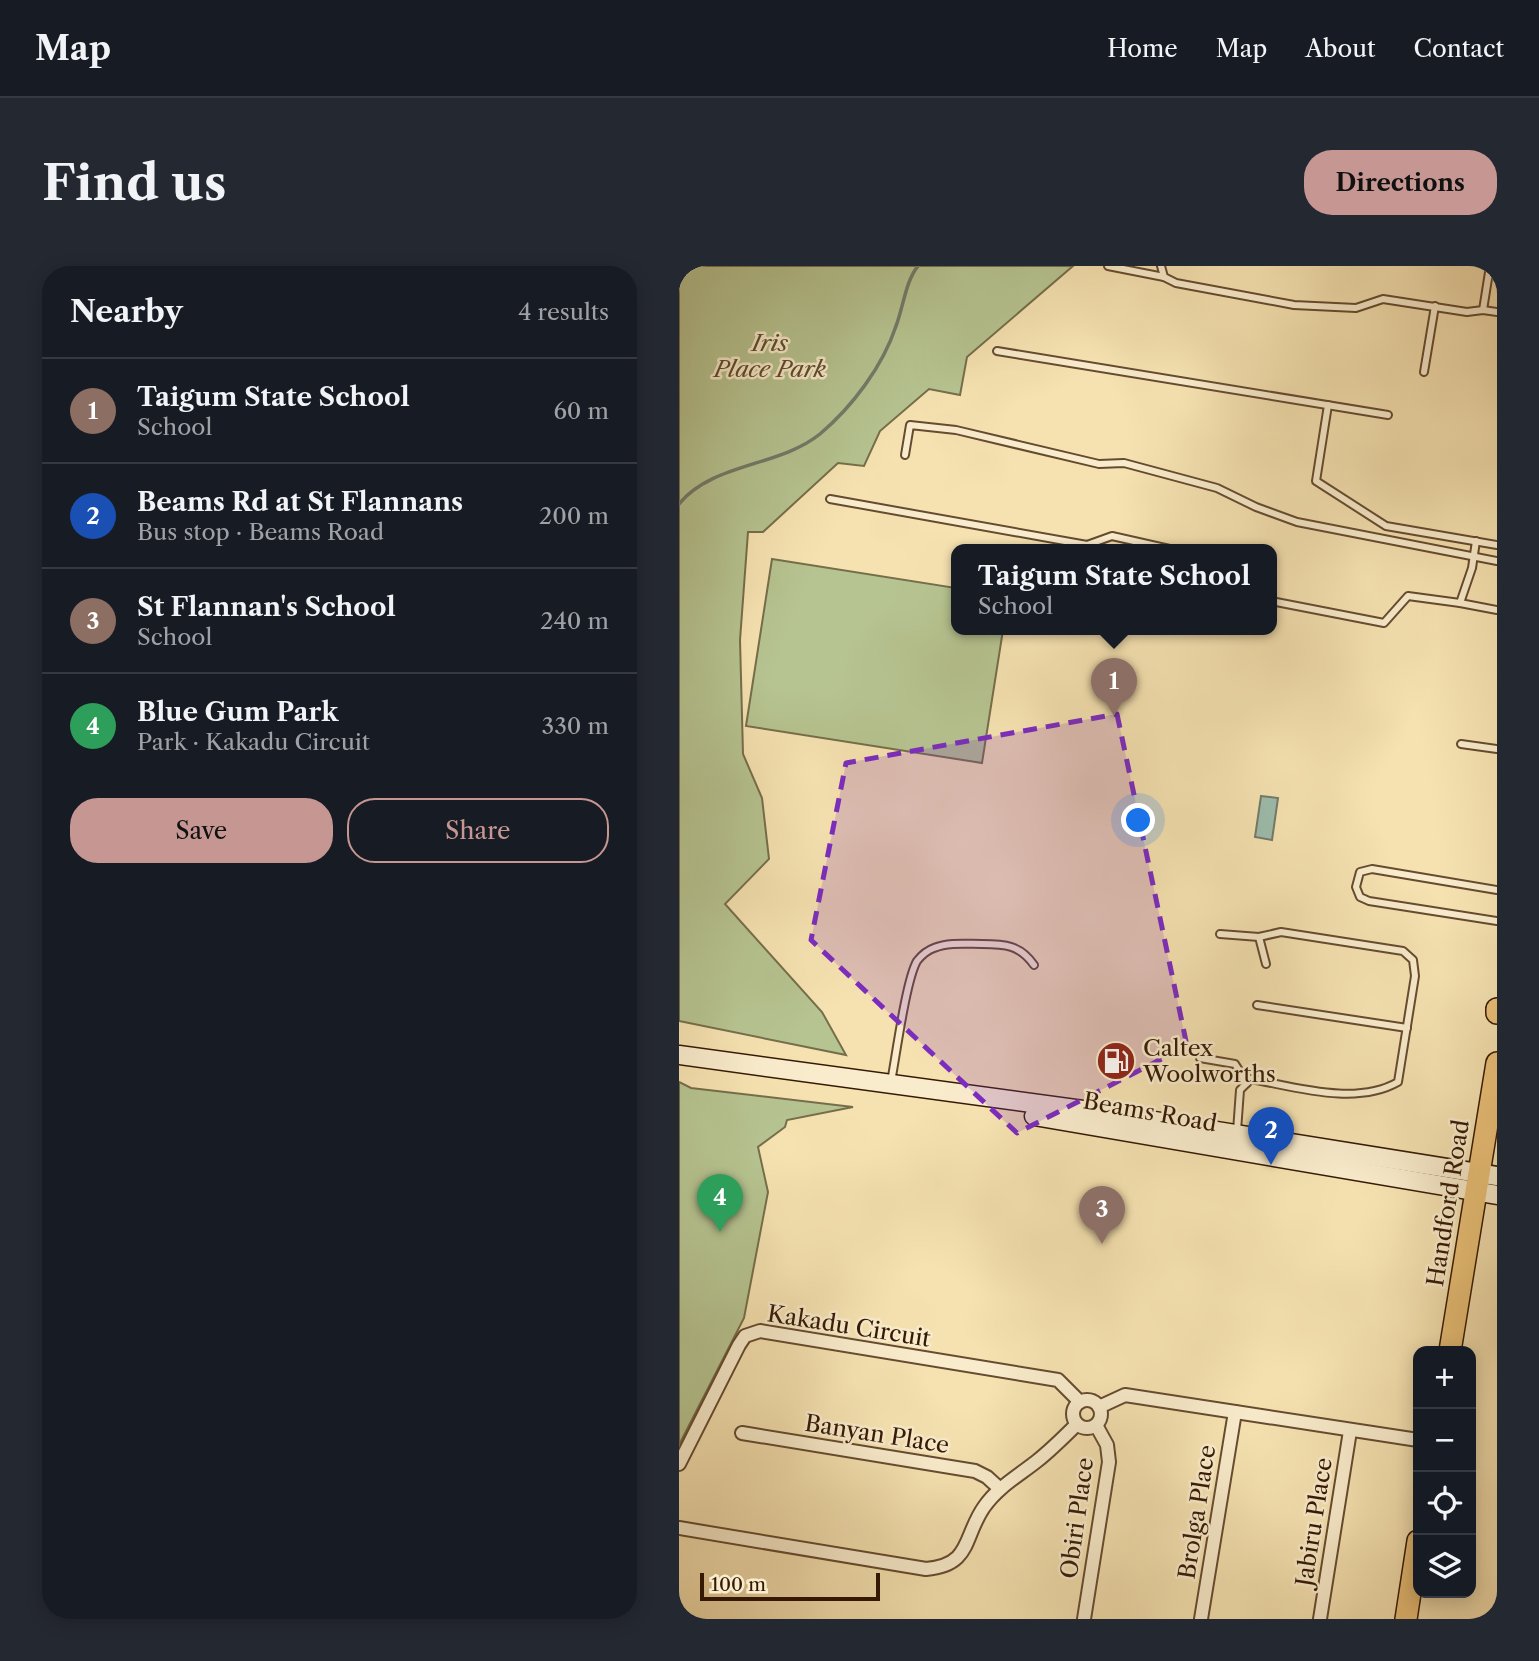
<!DOCTYPE html>
<meta charset="utf-8">
<style>
body{margin:0;font-family:"Libre Caslon Text",serif;background:#242831;color:#f1f3f6}
.controls{position:absolute;right:21px;bottom:21px;display:grid;overflow:hidden;border-radius:14px;box-shadow:0 4px 18px #0003}
.controls button{width:63px;height:63px;display:grid;place-items:center;padding:0;border:0;border-bottom:2px solid #363941;background:#171b24;color:#f1f3f6;font:35px sans-serif}
.scale{position:absolute;left:21px;bottom:18px;width:180px;box-sizing:border-box;padding-left:7px;border:4px solid #351905;border-top:0;font-size:19px;line-height:24px;white-space:nowrap;color:#351905;-webkit-text-stroke:5px #f9eccc;paint-order:stroke}
.you{position:absolute;left:460px;top:555px;width:24px;height:24px;margin:-18px;border:5px solid #fff;border-radius:50%;background:#1a73e8;box-shadow:0 0 0 10px #1a73e833}
.badge{display:grid;place-items:center;width:46px;height:46px;border-radius:50%;background:#c59692;color:#fff;font-size:23px;font-weight:700}
.pin{position:absolute;translate:-50% -58px;filter:drop-shadow(0 2px 4px #0008)}
.pin::after{content:'';position:absolute;top:37px;width:24px;height:21px;background:inherit;clip-path:polygon(0 0,100% 0,50% 100%)}
.popup{position:absolute;left:272px;top:278px;width:326px;height:91px;box-sizing:border-box;display:grid;place-content:center;border-radius:14px;background:#171b24;filter:drop-shadow(0 2px 5px #0005);font-size:23px;white-space:nowrap;color:#9ea1a6}
.popup b{font-size:26px;color:#f1f3f6}
.popup::after{content:'';position:absolute;left:50%;top:100%;margin-left:-14px;border:14px solid transparent;border-top-color:#171b24}
.list{margin:0;padding:0;list-style:none}
h2{display:flex;justify-content:space-between;align-items:center;height:91px;margin:0;padding:0 28px;font-size:30px}
h2 small{font-size:23px;font-weight:400;color:#9ea1a6}
.list li{display:grid;grid-template-columns:46px 1fr auto;gap:21px;align-items:center;box-sizing:border-box;height:105px;padding:0 28px;border-top:2px solid #363941}
.list b{display:block;font-size:26px;white-space:nowrap}
.list p{margin:0;font-size:23px;white-space:nowrap;color:#9ea1a6}
.list em{font-size:23px;font-style:normal;color:#9ea1a6}
.actions{display:flex;gap:14px;padding:21px 28px}
.actions a{flex:1;padding:16px 0;border:2px solid #c59692;border-radius:28px;text-align:center;font-size:24px;color:#c59692}
.actions .main{background:#c59692;color:#111}
.icon{flex:none;width:38px;height:38px;fill:none;stroke:currentColor;stroke-width:2;stroke-linecap:round;stroke-linejoin:round}
.map{position:relative;flex:none;width:818px;height:1353px;overflow:hidden;border-radius:28px}
header{display:flex;align-items:center;gap:42px;box-sizing:border-box;height:98px;padding:0 35px;background:#171b24;border-bottom:2px solid #363941}
header strong{font-size:33px}
nav{display:flex;gap:38px;margin-inline-start:auto;font-size:24px}
.intro{display:flex;align-items:center;justify-content:space-between;box-sizing:border-box;height:168px;padding:0 42px}
h1{margin:0;font-size:49px}
.button{padding:18px 32px;border-radius:28px;background:#c59692;color:#111;font-size:24px;font-weight:700}
main{display:flex;gap:42px;padding:0 42px}
aside{flex:1;background:#171b24;border-radius:28px;box-shadow:0 4px 18px #0003}
.map>svg:first-child{display:block}
</style>
<header>
<strong>Map</strong>
<nav><a>Home</a><a>Map</a><a>About</a><a>Contact</a></nav>
</header>
<div class="intro"><h1>Find us</h1><a class="button">Directions</a></div>
<main>
<aside>
<h2>Nearby<small>4 results</small></h2>
<ul class="list">
<li><span class="badge" style="background:#8d6e63">1</span><div><b>Taigum State School</b><p>School</p></div><em>60 m</em></li>
<li><span class="badge" style="background:#1a4fb4">2</span><div><b>Beams Rd at St Flannans</b><p>Bus stop · Beams Road</p></div><em>200 m</em></li>
<li><span class="badge" style="background:#8d6e63">3</span><div><b>St Flannan's School</b><p>School</p></div><em>240 m</em></li>
<li><span class="badge" style="background:#2e9e5b">4</span><div><b>Blue Gum Park</b><p>Park · Kakadu Circuit</p></div><em>330 m</em></li>
</ul>
<div class="actions"><a class="main">Save</a><a>Share</a></div>
</aside>
<div class="map">
<svg width="818" height="1353" viewBox="0 0 818 1353">
<rect width="100%" height="100%" fill="#f6e2b1"/>
<filter id="stains"><feTurbulence type="fractalNoise" baseFrequency=".00286" numOctaves="4"/><feColorMatrix values="0 0 0 0 .2 0 0 0 0 .09 0 0 0 0 .02 0 0 0 .5 -.17"/></filter>
<radialGradient id="worn" r=".72"><stop offset=".6" stop-color="#630" stop-opacity="0"/><stop offset="1" stop-color="#630" stop-opacity=".3"/></radialGradient>
<g fill="#b6c491" stroke="#766e4b" stroke-width="2">
<polygon points="0,0 394,0 288,91 281,129 250,123 201,165 185,200 159,197 84,266 69,266 61,374 64,488 83,532 90,593 46,638 143,746 167,789 0,755"/>
<polygon points="93,293 277,322 278,364 324,364 303,497 67,460"/>
<polygon points="0,816 12,822 174,841 108,854 106,861 79,881 89,926 65,1052 0,1179"/>
</g>
<polygon fill="#9dbdae" stroke="#737b6a" stroke-width="2" points="582,530 599,532 593,574 576,571"/>
<g fill="none" stroke-linecap="round" stroke-linejoin="round">
<path stroke="#737b6a" stroke-width="3.5" d="M0,238C33,197 100,201 141,168C173,141 204,100 217,60C224,42 227,14 239,0"/>
<g stroke="#654b30" stroke-width="10">
<g id="lane">
<polyline points="429,0 485,11"/>
<polyline points="482,0 485,11 497,17 615,39 677,42 704,33 788,46 804,44 818,46"/>
<polyline points="804,44 811,0"/>
<polyline points="318,85 709,149"/>
<polyline points="745,106 756,40"/>
<polyline points="649,139 637,215 707,260 818,279"/>
<polyline points="226,189 231,159 277,164 420,198 445,197 538,222 577,241 618,256 818,295"/>
<polyline points="151,233 408,279 433,270 495,284"/>
<polyline points="592,335 705,357 729,330 781,337 793,302 797,275"/>
<polyline points="781,337 818,344"/>
<polyline points="782,478 818,483"/>
<polyline points="818,624 693,603 681,606 677,621 681,631 690,635 818,655"/>
<path d="M541,668L580,671L602,666L724,685L734,694L736,710L719,816C677,840 617,821 572,813L561,824L558,865"/>
<polyline points="580,671 587,698"/>
<polyline points="578,739 728,762"/>
<polyline points="521,792 556,798 568,817"/>
<path d="M212,816C217,790 227,714 238,695C242,690 249,684 255,682C270,676 287,678 303,678C326,678 341,679 355,699"/>
</g>
</g>
<g stroke="#654b30" stroke-width="16">
<g id="street">
<circle cx="408" cy="1148" r="14"/>
<polyline points="420,1141 446,1129 739,1174"/>
<polyline points="63,1167 296,1205 308,1211 320,1222"/>
<polyline points="0,1198 60,1079 66,1070 81,1065 379,1114 401,1136"/>
<path d="M0,1262L247,1303C293,1299 284,1271 305,1241C319,1221 339,1210 358,1195C372,1184 385,1171 398,1158"/>
<polyline points="405,1353 430,1196 428,1179 417,1159"/>
<polyline points="522,1353 556,1146"/>
<polyline points="641,1353 671,1165"/>
</g>
</g>
<g stroke="#351905" stroke-width="21">
<g id="secondary">
<polyline points="0,789 426,847 818,910"/>
<polyline points="355,850 818,929"/>
</g>
</g>
<g stroke="#351905" stroke-width="24">
<g id="primary">
<polyline points="818,743 818,747"/>
<polyline points="771,1085 818,797"/>
<polyline points="727,1353 739,1275"/>
</g>
</g>
<use href="#lane" stroke="#f9eccc" stroke-width="6"/>
<use href="#street" stroke="#f9eccc" stroke-width="12"/>
<use href="#secondary" stroke="#f9eccc" stroke-width="18"/>
<use href="#primary" stroke="#ebc178" stroke-width="21"/>
</g>
<path fill="#7b2cbf" fill-opacity="0.2" stroke="#7b2cbf" stroke-width="5" stroke-dasharray="14 9" stroke-linejoin="round" d="M438,448L508,780L338,867L132,674L167,497Z"/>
<defs>
<g id="fuel-disc" transform="scale(2.0125)"><circle r="9.5" fill="#8f2418" stroke="#f9eccc"/><path d="M-5.5-6h7V0h2V4h1.3V-2.5L3-4.5l.8-.8L6-3V5H2.5V1h-1V6h-7ZM-4.2-4.7v3.2H.2V-4.7Z" fill="#fff"/></g>
</defs>
<g fill-rule="evenodd">
<use href="#fuel-disc" x="437" y="795"/>
</g>
<g text-anchor="middle" dominant-baseline="central" stroke-width="5" stroke-linejoin="round" paint-order="stroke">
<g font-size="23" font-style="italic" fill="#5c4c2f" stroke="#f9eccc">
<text x="91" y="77">Iris<tspan x="91" dy="26">Place Park</tspan></text>
</g>
<g font-size="23" fill="#351905" stroke="#f9eccc" text-anchor="start">
<text x="464" y="782">Caltex<tspan x="464" dy="26">Woolworths</tspan></text>
</g>
<g font-size="23" fill="#351905" stroke="#f9eccc">
<text transform="translate(471 846) rotate(10)">Beams Road</text>
<text transform="translate(769 937) rotate(-81)">Handford Road</text>
<text transform="translate(170 1060) rotate(9)">Kakadu Circuit</text>
<text transform="translate(198 1168) rotate(9)">Banyan Place</text>
<text transform="translate(518 1246) rotate(-81)">Brolga Place</text>
<text transform="translate(398 1252) rotate(-82)">Obiri Place</text>
<text transform="translate(635 1256) rotate(-81)">Jabiru Place</text>
</g>
</g>
<rect width="100%" height="100%" filter="url(#stains)"/>
<rect width="100%" height="100%" fill="url(#worn)"/>
</svg>
<div class="controls">
<button>+</button>
<button>−</button>
<button><svg class="icon" aria-label="locate" viewBox="0 0 24 24"><circle cx="12" cy="12" r="6"/><path d="M12 2v4M12 18v4M2 12h4M18 12h4"/></svg></button>
<button><svg class="icon" aria-label="layers" viewBox="0 0 24 24"><path d="M12 4l9 5-9 5-9-5zM3 14l9 5 9-5"/></svg></button>
</div>
<div class="scale">100 m</div>
<div class="you"></div>
<div class="pin badge" style="left:435px;top:450px;background:#8d6e63">1</div>
<div class="popup"><b>Taigum State School</b>School</div>
<div class="pin badge" style="left:592px;top:899px;background:#1a4fb4">2</div>
<div class="pin badge" style="left:423px;top:978px;background:#8d6e63">3</div>
<div class="pin badge" style="left:41px;top:966px;background:#2e9e5b">4</div>
</div>
</main>
